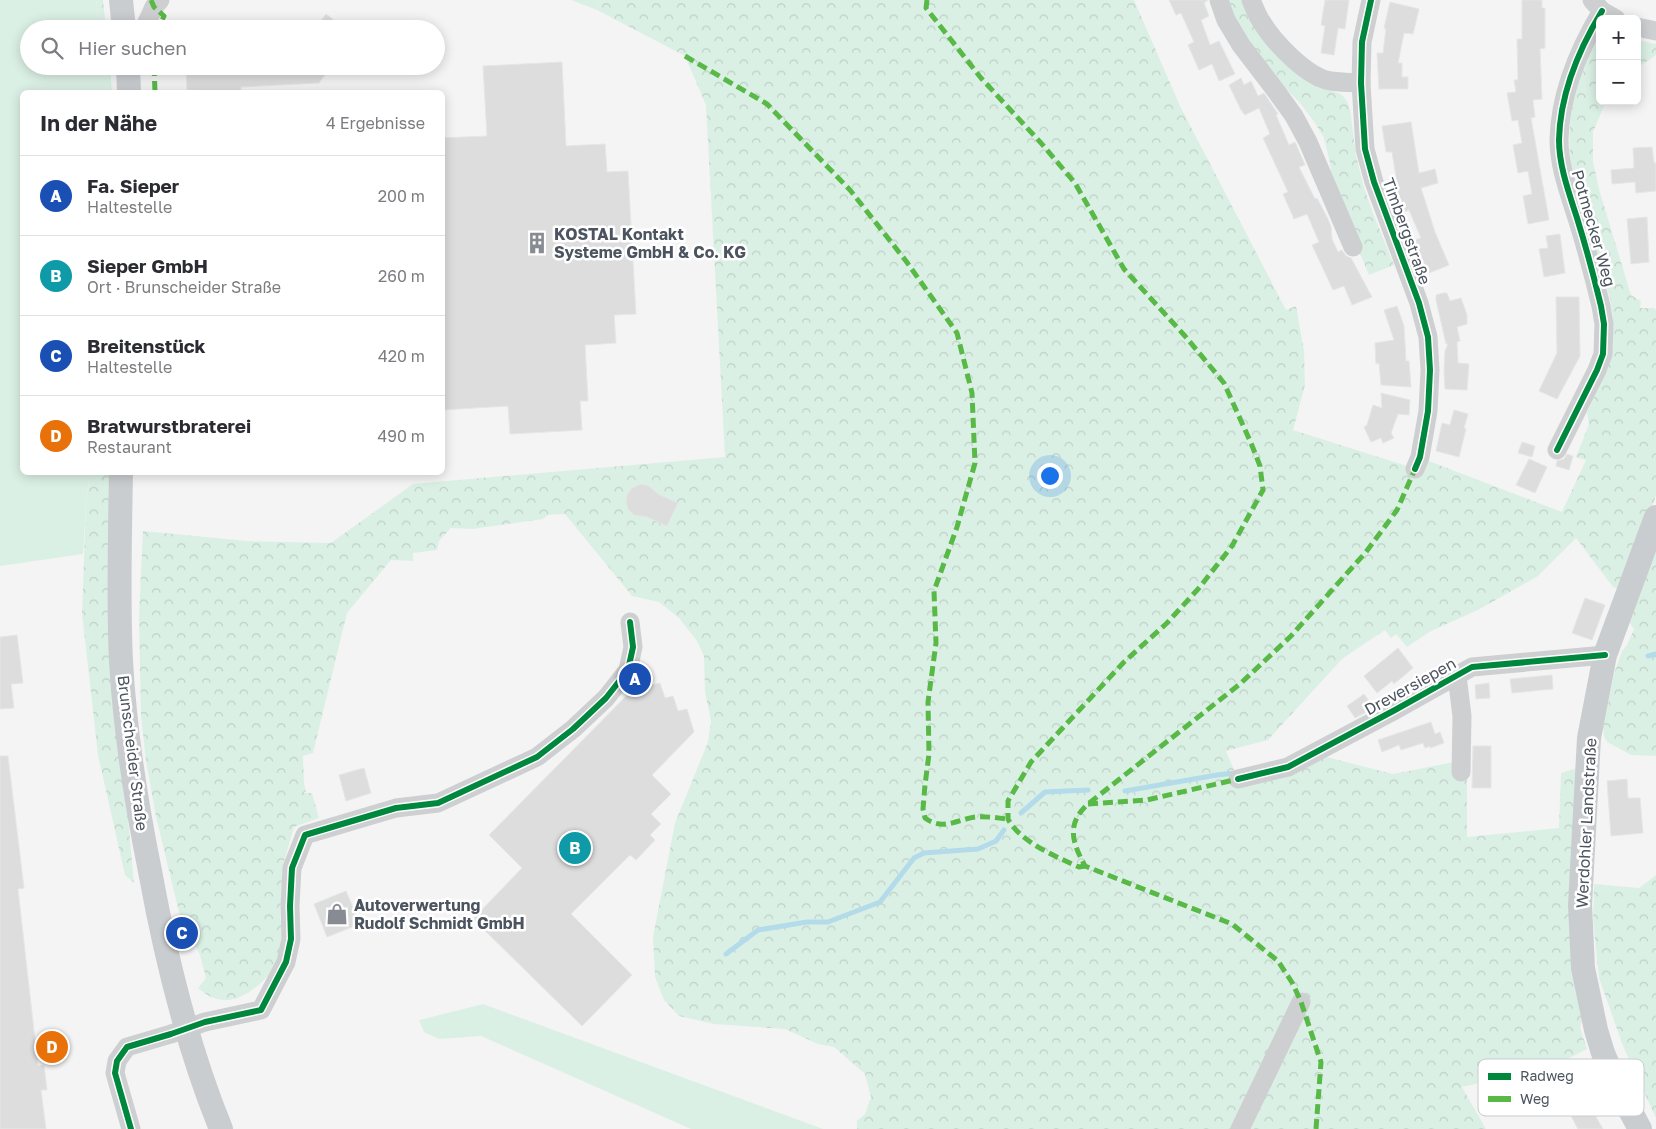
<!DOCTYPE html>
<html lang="de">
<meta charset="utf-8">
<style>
body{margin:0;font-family:"Golos Text",sans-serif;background:#f2f2f3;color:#2b2b33}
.controls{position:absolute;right:15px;top:15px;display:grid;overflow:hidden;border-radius:8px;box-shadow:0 2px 12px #0003}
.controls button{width:45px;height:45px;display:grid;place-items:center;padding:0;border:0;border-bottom:1px solid #e1e1e2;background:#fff;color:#2b2b33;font:25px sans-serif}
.you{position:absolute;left:1049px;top:475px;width:18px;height:18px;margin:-12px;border:4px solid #fff;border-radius:50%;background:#1a73e8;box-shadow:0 0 0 8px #1a73e833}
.badge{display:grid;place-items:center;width:32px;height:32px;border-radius:50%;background:#7c3aed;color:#fff;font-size:16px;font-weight:700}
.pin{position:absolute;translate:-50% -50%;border:2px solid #fff;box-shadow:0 1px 5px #0006}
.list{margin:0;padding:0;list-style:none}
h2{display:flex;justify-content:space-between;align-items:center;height:65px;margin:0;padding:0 20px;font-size:21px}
h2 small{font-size:16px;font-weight:400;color:#7c7c81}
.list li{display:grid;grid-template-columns:32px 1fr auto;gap:15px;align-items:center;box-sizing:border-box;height:80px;padding:0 20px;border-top:1px solid #e1e1e2}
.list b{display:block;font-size:19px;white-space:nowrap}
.list p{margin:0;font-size:16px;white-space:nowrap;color:#7c7c81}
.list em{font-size:16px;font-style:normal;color:#7c7c81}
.icon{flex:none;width:28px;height:28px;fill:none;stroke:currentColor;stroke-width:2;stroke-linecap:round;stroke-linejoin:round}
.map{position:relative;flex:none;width:1656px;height:1129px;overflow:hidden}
.search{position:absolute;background:#fff;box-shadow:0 2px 12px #0003;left:20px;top:20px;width:425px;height:55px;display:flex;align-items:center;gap:12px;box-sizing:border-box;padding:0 18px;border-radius:28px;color:#7c7c81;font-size:19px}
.panel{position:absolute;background:#fff;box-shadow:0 2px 12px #0003;left:20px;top:90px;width:425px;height:385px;border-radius:8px}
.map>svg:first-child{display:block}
</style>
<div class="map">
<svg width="1656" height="1129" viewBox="0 0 1656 1129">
<defs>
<pattern id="forest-crowns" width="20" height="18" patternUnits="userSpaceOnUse" patternTransform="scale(1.25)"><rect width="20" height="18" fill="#dbf0e5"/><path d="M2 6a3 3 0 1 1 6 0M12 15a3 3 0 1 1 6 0" fill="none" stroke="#bed0c7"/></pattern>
</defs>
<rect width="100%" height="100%" fill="#f4f4f4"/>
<g fill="#dbf0e5">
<polygon points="0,0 96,0 100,29 29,29 29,66 104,66 106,92 22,92 22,472 90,473 86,505 83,554 0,566"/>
<polygon points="571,0 601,0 597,10"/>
<polygon points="483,1004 823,1129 691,1129 481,1036 439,1039 424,1032 419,1020"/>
</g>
<g fill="url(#forest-crowns)">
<polygon points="96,0 103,0 106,29 100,29"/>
<path d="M601,0H1134L1180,106L1286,310L1296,306L1304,351L1305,385L1293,430L1407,466L1413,455L1562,512L1586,460L1576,457L1589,424L1587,413L1606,372L1613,345V317L1610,299L1571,166C1565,116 1576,85 1596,40L1600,37V101H1606L1593,132V161L1599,189L1631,295L1641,301L1640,308H1655L1656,311V496L1620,589L1613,587L1576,538L1538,576L1478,610L1431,631L1407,647L1396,634L1391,638L1385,630L1342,659L1268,740L1226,751L1236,775L1315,754L1393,774L1454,762L1467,772V837L1559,828L1561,773L1577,768L1584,1013L1580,1028L1587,1049L1552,1067L1462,1087L1486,1129H857V1121L865,1114L871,1097L865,1074L834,1047L818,1044L785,1029L714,1024L679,1016L664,1000L655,977L653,937L675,823L708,742L711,721L705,692L704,656L697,641L679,618L659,602L632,596L565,514L548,515L543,519L472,529L451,528L439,541L437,550L413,553V561L391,560L347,613L313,753L303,756L304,784L306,791L304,793H312L319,818L294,827L283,865L280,919C285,927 283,933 282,941C281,946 281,952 280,957C275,974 244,1002 225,1000C214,1000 206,995 198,988L206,978L200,955L180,916L156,817L146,761L141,716L139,616L143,531L247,541L331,543L413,484L725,457L706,105L685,56L597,10Z"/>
<polygon points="1224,0 1242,0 1306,78 1342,95 1347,101 1350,109 1356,155 1363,184 1371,208 1394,265 1369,275 1333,189 1330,163 1324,138 1315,123 1300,103 1263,66"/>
<polygon points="1637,40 1656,44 1656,55 1637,68"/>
<polygon points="104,66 110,66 112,92 106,92"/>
<polygon points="90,473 112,473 128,818 134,883 125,875 98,755 82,613 86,505"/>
<polygon points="1656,550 1656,756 1631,755 1607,742 1607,739 1606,741 1604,736 1603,728 1614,674 1622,651 1627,645 1634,629 1629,622"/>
<polygon points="1656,875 1656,1118 1623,1046 1599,978 1593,920 1594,884 1639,888"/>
</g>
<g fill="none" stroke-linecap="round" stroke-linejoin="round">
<g stroke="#b3dbea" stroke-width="5">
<polyline points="1648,656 1656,654"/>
<polyline points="1125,791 1217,775 1235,773"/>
<polyline points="1021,813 1045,792 1088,790"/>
<polyline points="726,954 758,930 807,922 828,922 880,902 914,858 924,853 978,849 996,841 1004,830"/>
</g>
</g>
<g fill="#ddddde" stroke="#e5e6e6">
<polygon points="1169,0 1208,0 1204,3 1209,16 1201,20 1210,45 1219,41 1235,74 1219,81 1212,64 1199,70 1188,45 1194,42 1181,13 1176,15"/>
<polygon points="1325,0 1349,0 1345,29 1338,28 1334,55 1321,53 1325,26 1321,25"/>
<polygon points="1522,0 1542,0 1542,8 1545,8 1545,48 1540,49 1542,99 1533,100 1535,117 1531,118 1549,220 1528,224 1523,196 1532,194 1528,171 1518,173 1513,145 1522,143 1518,120 1512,121 1507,93 1516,92 1514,80 1518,80 1517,39 1522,39"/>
<polygon points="1390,2 1419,9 1413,34 1404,33 1398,63 1402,63 1402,77 1408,77 1408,89 1379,89 1377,53 1383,53 1386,29 1384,28"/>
<polygon points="326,14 345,29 315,29"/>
<polygon points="562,62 566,146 605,144 607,172 628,171 636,314 614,315 616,343 585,345 588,401 580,401 582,430 510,434 508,406 442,410 442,138 487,136 483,66"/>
<polygon points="186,66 331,66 319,83 241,87 241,92 194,92 194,90 187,90"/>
<polygon points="1241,78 1244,85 1251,81 1258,96 1264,93 1278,114 1276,115 1289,145 1295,142 1305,165 1299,167 1315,199 1317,198 1328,219 1331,227 1332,239 1338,252 1342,250 1346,256 1351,258 1372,297 1352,305 1344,286 1333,290 1312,245 1319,242 1307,214 1294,219 1283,194 1288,192 1263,138 1270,134 1259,108 1245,115 1241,110 1229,85"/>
<polygon points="1411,122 1419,173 1435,169 1438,183 1421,188 1435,232 1449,265 1429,273 1413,241 1421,238 1409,210 1404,212 1399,195 1396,196 1390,179 1396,177 1392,152 1386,152 1382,126"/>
<polygon points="1652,147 1654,163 1656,163 1656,191 1636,193 1635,182 1612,184 1611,170 1634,168 1633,148"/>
<polygon points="1647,217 1649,262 1631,264 1627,219"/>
<polygon points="1560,234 1565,273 1544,277 1539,249 1548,248 1546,236"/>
<polygon points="1443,293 1447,293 1450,301 1461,298 1467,315 1467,324 1457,327 1460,341 1457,342 1458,363 1469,364 1467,390 1445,389 1444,371 1445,351 1448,344 1446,344 1436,300 1436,295"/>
<polygon points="1556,297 1579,297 1580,356 1557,399 1539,391 1557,353"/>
<polygon points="1397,306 1404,326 1406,361 1409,361 1411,387 1381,385 1379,363 1376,364 1375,343 1394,340 1384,310"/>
<polygon points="1381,393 1410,400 1409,415 1398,414 1391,433 1394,438 1383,443 1381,438 1371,442 1364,427 1367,425 1373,405 1382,408"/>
<polygon points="1454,410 1468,414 1464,428 1466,429 1459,457 1436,451 1442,423 1450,425"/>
<polygon points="1522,442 1535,446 1532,457 1518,453"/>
<polygon points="1567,454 1573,456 1569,470 1556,466 1557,461 1564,459"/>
<polygon points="1529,459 1547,467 1535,493 1516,485"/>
<polygon points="641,484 649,486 658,494 678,503 667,526 647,517 634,515 628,509 626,503 627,495 632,488"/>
<polygon points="1585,598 1605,605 1592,640 1572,633"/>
<polygon points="17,635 23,683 11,684 14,708 0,709 0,637"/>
<polygon points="1398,648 1413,668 1394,684 1392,681 1377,693 1364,676"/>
<polygon points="1552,675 1553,689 1512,693 1510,679"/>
<polygon points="642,680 648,686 660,683 665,698 673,696 678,711 687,709 694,732 652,775 671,794 651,814 661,824 650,835 655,840 636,860 630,855 571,914 632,975 582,1026 473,919 522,868 489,835"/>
<polygon points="1489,683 1490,698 1476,699 1475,685"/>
<polygon points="1364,694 1374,708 1355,718 1347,706"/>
<polygon points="1431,722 1435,734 1440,732 1444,743 1430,748 1430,746 1425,748 1423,743 1401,750 1399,745 1382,752 1378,740"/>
<polygon points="1473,746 1491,746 1491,788 1472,788"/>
<polygon points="0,756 8,756 24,888 18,889 38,1066 44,1065 47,1090 41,1090 46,1129 0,1129"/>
<polygon points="364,768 371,793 346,801 339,775"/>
<polygon points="1627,779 1628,798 1640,798 1643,833 1611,836 1607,781"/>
<polygon points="346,891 360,924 327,937 314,904"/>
<polygon points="1575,1070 1591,1108 1603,1129 1578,1129 1565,1105 1567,1104 1556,1077"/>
</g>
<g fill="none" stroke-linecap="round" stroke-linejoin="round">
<g stroke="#cecfd1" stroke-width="19">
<polyline points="1219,0 1226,20 1241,45 1276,91 1294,116 1308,142 1353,247"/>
<path d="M1251,0C1254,7 1257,15 1261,21C1273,41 1303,73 1326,80C1337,83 1350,82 1361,83"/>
<polyline points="1371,0 1362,42 1361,83 1365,149 1374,182 1419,303 1428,337 1430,370 1428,411 1420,457 1415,469"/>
<polyline points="1592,0 1602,11 1616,19"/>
<polyline points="1637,27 1656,31"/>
<polyline points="144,29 154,7 160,0"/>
<path d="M1557,450L1597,370L1603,354L1604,324L1601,306C1594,277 1586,247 1577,218C1569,193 1559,166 1559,140C1560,94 1579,49 1602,11"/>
<polyline points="1457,676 1462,716 1461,772"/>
<polyline points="1238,779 1288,767 1395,710 1472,667 1605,655"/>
<polyline points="131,1129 115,1073 117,1061 127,1047 171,1034 205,1022 261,1010 286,962 291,939 290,906 292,868 305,835 396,808 438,803 537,757 573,729 606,698 628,670 633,647 630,622"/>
<polyline points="1240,1129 1301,1002"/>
</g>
<g stroke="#cacdcf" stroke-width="24">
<polyline points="121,0 124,29"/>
<polyline points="128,66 129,92"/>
<path d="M121,472C120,535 118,599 121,661C125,732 136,802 150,871C166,959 187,1046 221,1129"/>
<polyline points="1640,1129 1618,1088 1603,1053 1596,1030 1583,968 1580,905 1589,738 1605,655 1656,517"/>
</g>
<g stroke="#58b947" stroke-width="5" stroke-dasharray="10 5" stroke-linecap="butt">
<polyline points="151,0 154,7 164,16 158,29"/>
<path d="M927,0L926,8L981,78L1041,143L1075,183L1124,269L1185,336L1224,383L1251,443L1260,466L1263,490L1232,546L1199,588L1167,623L1124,662L1031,762L1008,801V819C1020,842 1057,857 1079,867L1085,866"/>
<path d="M685,56L767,104L850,190L906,261L957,333L972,393L975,463L957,527L934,591L936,643L928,702L929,754L925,785L923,809L925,818C943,831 956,820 975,817C986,816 997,818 1008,819"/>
<polyline points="154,66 155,92"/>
<polyline points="1088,804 1147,800 1238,779"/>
<path d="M1316,1129L1321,1062L1301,1002L1293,984L1278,961L1232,924L1085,866C1072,842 1066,824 1088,804L1240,684L1291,636L1366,552L1386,525L1397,510L1415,469"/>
</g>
<g stroke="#fff" stroke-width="9">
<g id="cycleway">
<polyline points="1371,0 1362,42 1361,83 1365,149 1374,182 1419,303 1428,337 1430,370 1428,411 1420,457 1415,469"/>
<path d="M1557,450L1597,370L1603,354L1604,324L1601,306C1594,277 1586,247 1577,218C1569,193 1559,166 1559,140C1560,94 1579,49 1602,11"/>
<polyline points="1238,779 1288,767 1395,710 1472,667 1605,655"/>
<polyline points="131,1129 115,1073 117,1061 127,1047 171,1034 205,1022 261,1010 286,962 291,939 290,906 292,868 305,835 396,808 438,803 537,757 573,729 606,698 628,670 633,647 630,622"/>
</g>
</g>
<use href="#cycleway" stroke="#00873e" stroke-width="6"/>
</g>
<defs>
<g id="building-bare" transform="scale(1.725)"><path d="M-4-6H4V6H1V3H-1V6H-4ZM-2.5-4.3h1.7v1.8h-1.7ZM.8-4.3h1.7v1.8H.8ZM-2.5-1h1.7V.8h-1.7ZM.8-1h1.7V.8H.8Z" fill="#878c93" stroke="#fff" stroke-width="2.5" paint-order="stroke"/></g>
<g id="shop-bare" transform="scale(1.725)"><path d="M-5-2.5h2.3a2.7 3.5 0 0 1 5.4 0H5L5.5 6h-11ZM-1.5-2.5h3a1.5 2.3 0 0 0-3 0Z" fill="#878c93" stroke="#fff" stroke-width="2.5" paint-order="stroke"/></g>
</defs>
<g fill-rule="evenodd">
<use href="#building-bare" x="537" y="243"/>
<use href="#shop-bare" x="337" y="914"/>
</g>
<g text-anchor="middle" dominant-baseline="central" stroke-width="5" stroke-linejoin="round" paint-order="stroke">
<g font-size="16" fill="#4c545f" stroke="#fff">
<text transform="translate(1594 228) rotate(74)">Potmecker Weg</text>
<text transform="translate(1407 231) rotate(70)">Timbergstraße</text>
<text transform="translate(1410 686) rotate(-29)">Dreversiepen</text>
<text transform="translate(133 753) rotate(83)">Brunscheider Straße</text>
<text transform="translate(1586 823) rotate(-87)">Werdohler Landstraße</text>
</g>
<g font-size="16" font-weight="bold" fill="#4c545f" stroke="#fff" text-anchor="start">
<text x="554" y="234">KOSTAL Kontakt<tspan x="554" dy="18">Systeme GmbH &amp; Co. KG</tspan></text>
<text x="354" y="905">Autoverwertung<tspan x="354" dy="18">Rudolf Schmidt GmbH</tspan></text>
</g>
</g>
<rect x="1478" y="1059" width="166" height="57" rx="8" fill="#fff" stroke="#c9cccf" stroke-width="1"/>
<rect x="1488" y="1073" width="23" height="7" fill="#00873e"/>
<rect x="1488" y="1096" width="23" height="6" fill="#58b947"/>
<g font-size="14" fill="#4c545f">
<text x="1520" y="1081">Radweg</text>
<text x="1520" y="1104">Weg</text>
</g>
</svg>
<div class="controls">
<button>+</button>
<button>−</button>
</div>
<div class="you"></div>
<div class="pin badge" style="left:635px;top:679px;background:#1a4fb4">A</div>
<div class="pin badge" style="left:575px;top:848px;background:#0f9aa8">B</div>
<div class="pin badge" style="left:182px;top:933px;background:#1a4fb4">C</div>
<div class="pin badge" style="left:52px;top:1047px;background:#e8710a">D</div>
<div class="search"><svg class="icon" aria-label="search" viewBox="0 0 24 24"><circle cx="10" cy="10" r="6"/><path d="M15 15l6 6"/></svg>Hier suchen</div>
<section class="panel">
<h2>In der Nähe<small>4 Ergebnisse</small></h2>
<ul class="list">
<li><span class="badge" style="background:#1a4fb4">A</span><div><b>Fa. Sieper</b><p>Haltestelle</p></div><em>200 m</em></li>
<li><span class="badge" style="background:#0f9aa8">B</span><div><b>Sieper GmbH</b><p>Ort · Brunscheider Straße</p></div><em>260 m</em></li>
<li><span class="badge" style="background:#1a4fb4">C</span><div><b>Breitenstück</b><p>Haltestelle</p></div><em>420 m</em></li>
<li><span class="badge" style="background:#e8710a">D</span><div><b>Bratwurstbraterei</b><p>Restaurant</p></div><em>490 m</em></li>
</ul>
</section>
</div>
